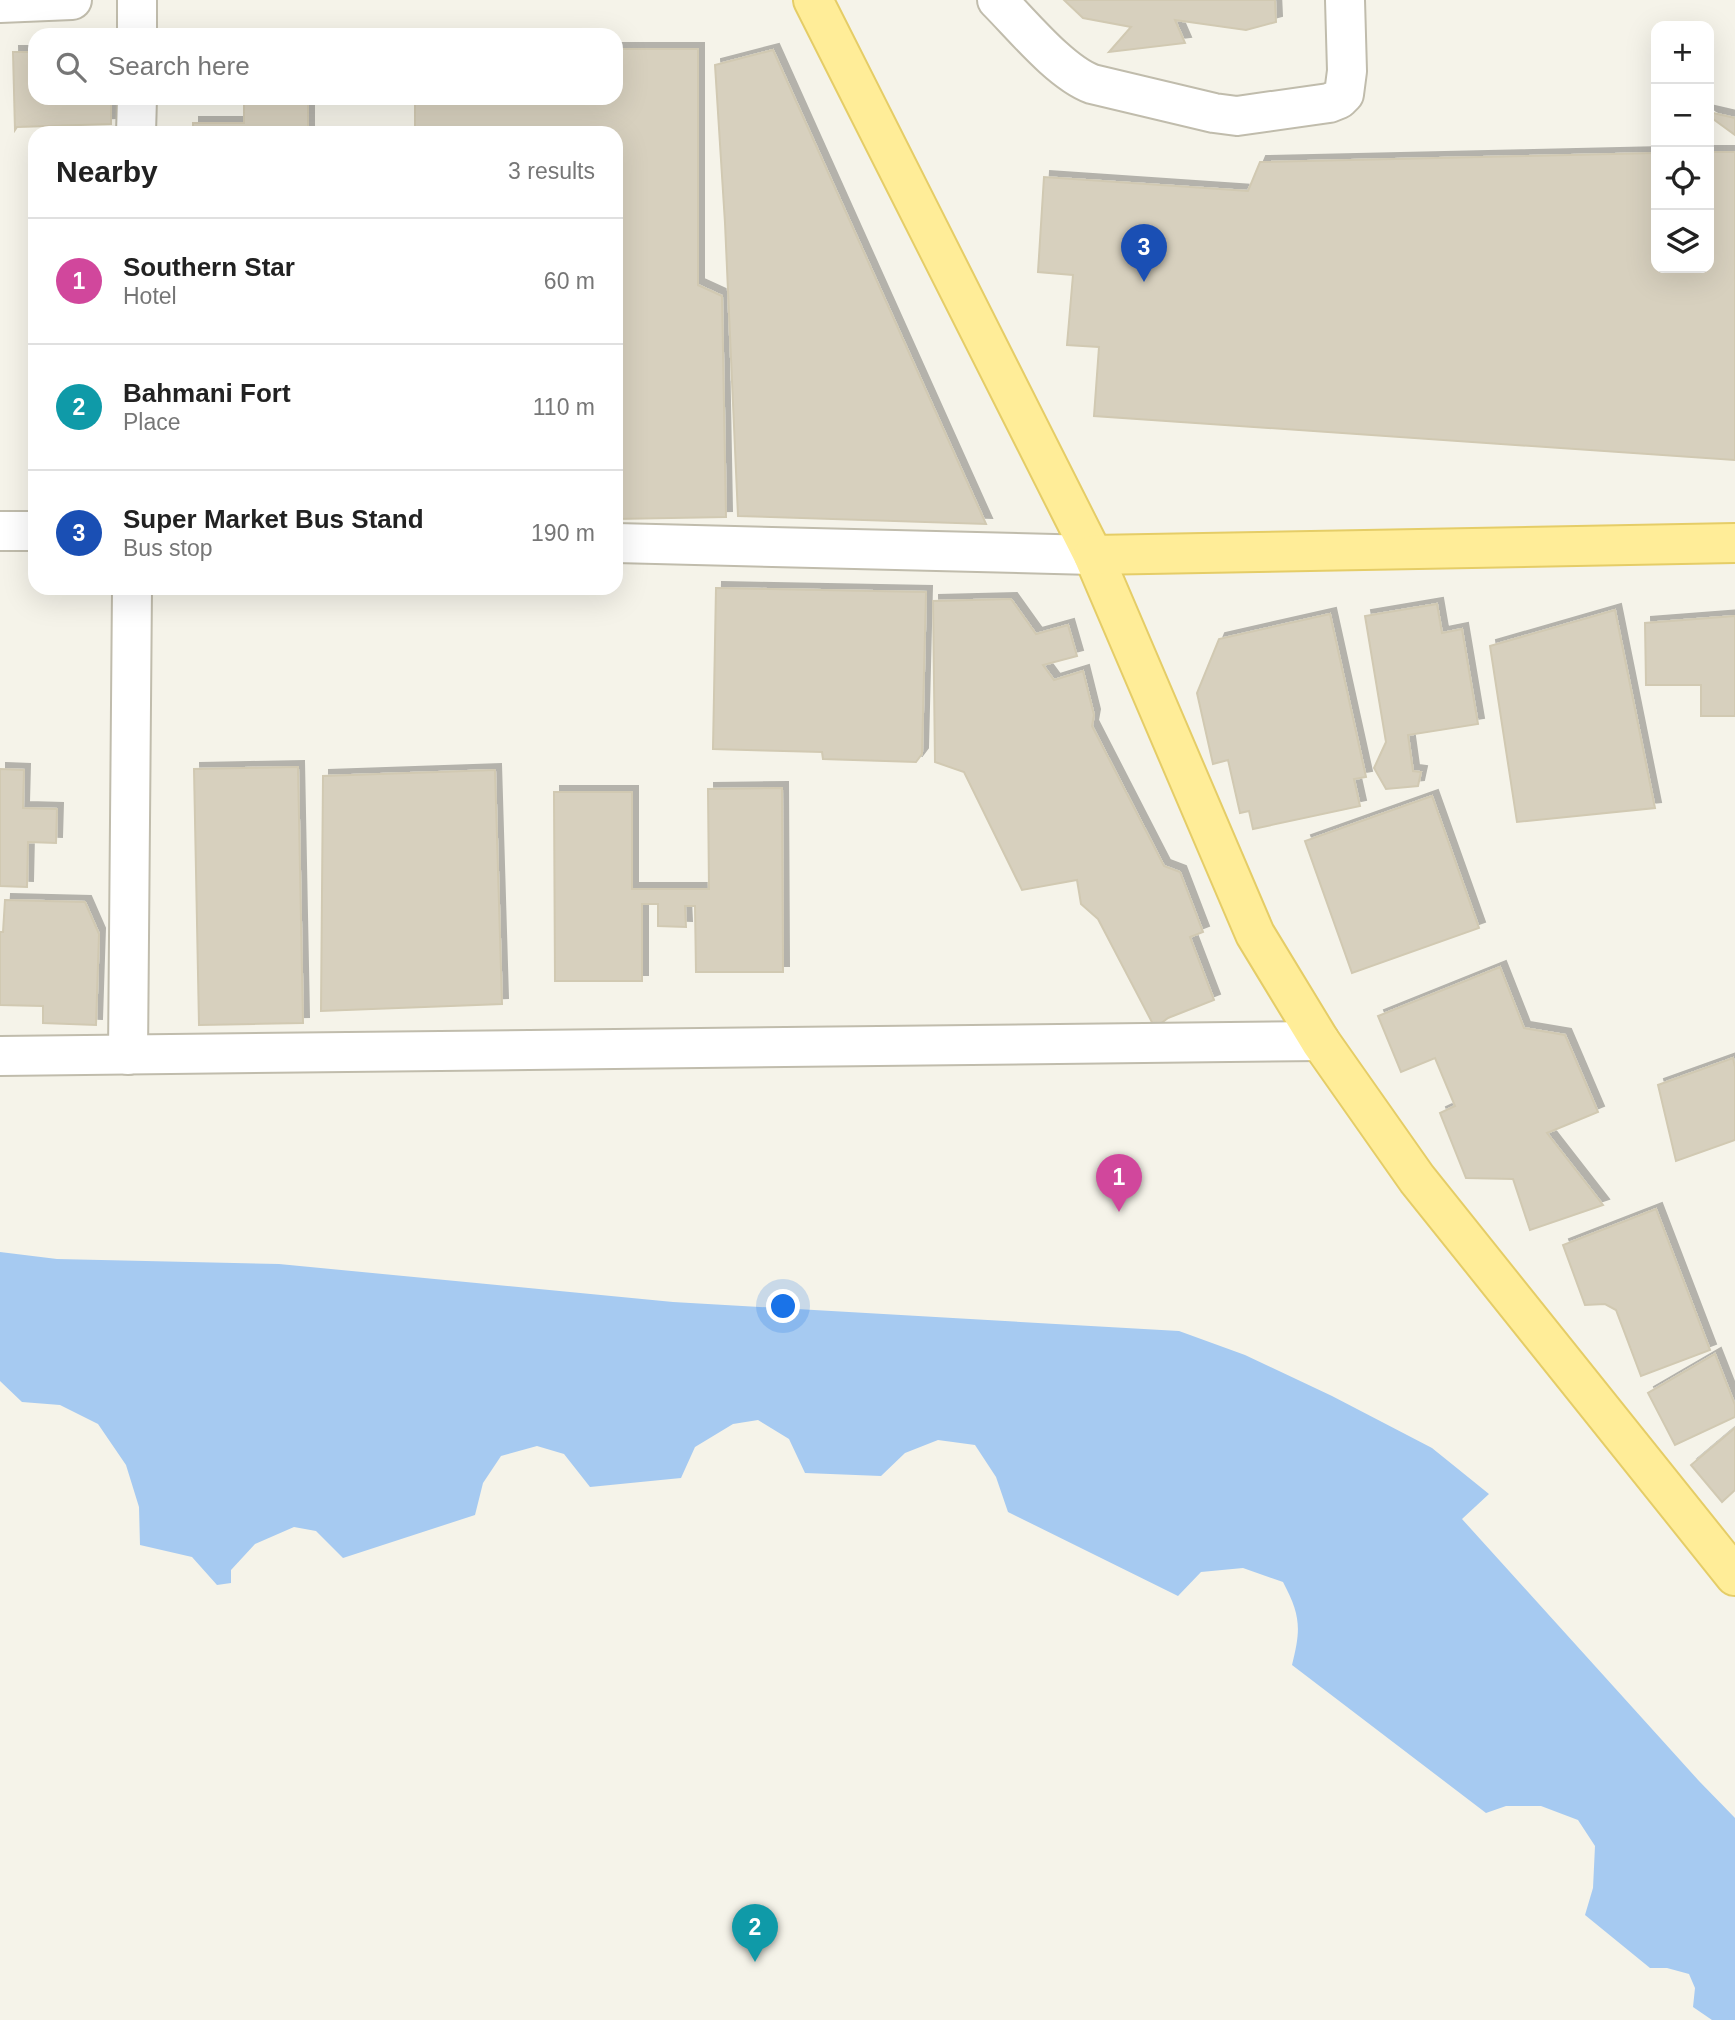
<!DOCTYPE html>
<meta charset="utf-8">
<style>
body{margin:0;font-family:Helvetica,sans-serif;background:#f2f2f2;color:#222}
.controls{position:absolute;right:21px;top:21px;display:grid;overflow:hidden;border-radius:14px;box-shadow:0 7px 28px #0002}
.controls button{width:63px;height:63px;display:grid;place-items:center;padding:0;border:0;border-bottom:2px solid #e0e0e0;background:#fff;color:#222;font:35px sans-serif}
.you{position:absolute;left:784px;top:1307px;width:24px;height:24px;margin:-18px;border:5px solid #fff;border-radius:50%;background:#1a73e8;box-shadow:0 0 0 10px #1a73e833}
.badge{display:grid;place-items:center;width:46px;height:46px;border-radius:50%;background:#0b8043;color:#fff;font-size:23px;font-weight:700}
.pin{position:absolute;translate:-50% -58px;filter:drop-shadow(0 2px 4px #0008)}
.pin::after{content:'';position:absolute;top:37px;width:24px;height:21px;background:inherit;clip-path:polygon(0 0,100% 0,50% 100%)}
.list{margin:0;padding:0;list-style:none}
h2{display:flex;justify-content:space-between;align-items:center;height:91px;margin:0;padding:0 28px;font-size:30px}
h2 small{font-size:23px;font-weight:400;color:#767676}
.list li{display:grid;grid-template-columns:46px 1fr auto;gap:21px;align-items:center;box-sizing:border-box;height:126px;padding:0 28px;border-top:2px solid #e0e0e0}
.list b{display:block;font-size:26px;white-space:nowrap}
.list p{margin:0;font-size:23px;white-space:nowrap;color:#767676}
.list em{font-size:23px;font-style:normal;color:#767676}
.icon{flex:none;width:38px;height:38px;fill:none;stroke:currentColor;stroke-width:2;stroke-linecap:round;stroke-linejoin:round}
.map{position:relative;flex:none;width:1735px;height:2020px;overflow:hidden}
.search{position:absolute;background:#fff;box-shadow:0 7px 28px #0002;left:28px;top:28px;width:595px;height:77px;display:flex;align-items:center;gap:18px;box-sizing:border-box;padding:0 24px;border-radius:21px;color:#767676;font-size:26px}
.panel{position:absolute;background:#fff;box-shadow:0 7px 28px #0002;left:28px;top:126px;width:595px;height:469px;border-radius:21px}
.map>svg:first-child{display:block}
</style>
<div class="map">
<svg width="1735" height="2020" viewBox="0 0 1735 2020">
<defs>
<filter id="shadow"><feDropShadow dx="6" dy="-6" stdDeviation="0" flood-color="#0004"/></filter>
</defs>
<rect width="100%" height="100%" fill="#f5f3e9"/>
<path fill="#a6caf1" d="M0,1252L57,1259L279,1264L673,1302L1179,1331L1245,1355L1332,1396L1432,1448L1489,1494L1462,1519L1699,1781L1735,1818V2020H1712L1693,2007L1695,1988L1689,1974L1667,1968H1650L1585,1915L1593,1888L1595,1846L1578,1820L1541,1806H1506L1486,1813L1292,1665C1301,1629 1301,1616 1283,1582L1243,1568L1201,1572L1178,1596L1008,1512L996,1477L975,1445L938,1440L905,1453L881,1476L805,1473L789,1439L758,1420L733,1424L695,1447L681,1478L590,1487L564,1454L537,1446L501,1456L483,1483L475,1515L343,1558L316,1531L294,1527L255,1544L231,1570V1583L217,1585L192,1557L140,1545L139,1507L126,1465L98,1424L60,1405L22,1402L0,1381Z"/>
<g fill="#d7d0be" stroke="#d1c9b2" stroke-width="2" filter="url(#shadow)">
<polygon points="1064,0 1275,0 1276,22 1246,30 1175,20 1185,43 1109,52 1131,27 1083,18"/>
<polygon points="616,49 698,49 698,285 722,296 726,517 616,519 616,133 415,133 415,98 616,98"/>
<polygon points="773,50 986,524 738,516 725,223 715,65"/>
<polygon points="13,52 35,52 35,98 111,98 111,124 17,127 15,130"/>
<polygon points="244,98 308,98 308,133 193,133 193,123 244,123"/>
<polygon points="1709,112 1735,118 1735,135 1709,116"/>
<polygon points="1709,152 1735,152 1735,460 1094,416 1099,347 1067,345 1073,275 1038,272 1044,177 1248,191 1260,162 1656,153 1656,268 1709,268"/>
<polygon points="716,588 926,592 922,754 916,762 823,759 822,752 713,749"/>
<polygon points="1011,599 1036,634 1068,625 1077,656 1043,665 1054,680 1083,671 1094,715 1092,726 1164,866 1180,872 1203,932 1190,937 1214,1000 1168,1018 1155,1028 1098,919 1081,904 1077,880 1022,890 964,772 935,762 933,601"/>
<polygon points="1437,604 1442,633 1462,629 1478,724 1408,735 1413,771 1421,772 1418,786 1386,789 1374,768 1386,742 1365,616"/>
<polygon points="1615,610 1655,808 1517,822 1490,646"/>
<polygon points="1330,614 1366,777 1354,779 1360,806 1253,829 1249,811 1240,813 1228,760 1213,764 1197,693 1219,639"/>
<polygon points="1735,616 1735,716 1701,716 1701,685 1646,685 1645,623"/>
<polygon points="298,767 303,1023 199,1025 194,769"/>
<polygon points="0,769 24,770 23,808 57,809 56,843 28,842 27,887 0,886"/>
<polygon points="495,770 502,1004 321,1011 323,776"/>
<polygon points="782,788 783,972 696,972 695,906 685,906 686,927 658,926 658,904 642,904 642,981 555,981 554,792 632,792 632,889 709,889 708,789"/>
<polygon points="1432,796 1479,928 1352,973 1305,841"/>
<polygon points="5,900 85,902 99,934 96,1025 43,1023 43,1006 0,1005 0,932 3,932"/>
<polygon points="1500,967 1524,1028 1565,1035 1598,1112 1547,1133 1603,1205 1530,1230 1513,1179 1466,1178 1440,1113 1455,1106 1435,1058 1401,1072 1378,1016"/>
<polygon points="1733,1058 1735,1067 1735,1140 1676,1161 1658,1085"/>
<polygon points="1656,1209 1710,1350 1641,1376 1616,1310 1605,1304 1585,1305 1563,1245"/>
<polygon points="1715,1354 1735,1405 1735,1417 1675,1445 1648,1393"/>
<polygon points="1735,1428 1735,1490 1722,1502 1691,1465"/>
</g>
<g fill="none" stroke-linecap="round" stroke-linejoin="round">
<g stroke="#c0bcac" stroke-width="42">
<g id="minor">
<path d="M997,0C1022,25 1060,72 1092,84L1214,113L1237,116L1329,103L1339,99L1344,94L1347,71L1345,0"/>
<polyline points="0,3 72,0"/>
<polyline points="137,35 137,0"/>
<polyline points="136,133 137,98"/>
<polyline points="0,531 35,531"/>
<polyline points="616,543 1093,555"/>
<polyline points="128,1055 132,588"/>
<polyline points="0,1056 1320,1041"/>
</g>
</g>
<g stroke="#e5cd67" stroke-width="42">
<g id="major">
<polyline points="813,0 1093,555 1255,934 1320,1041 1417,1179 1735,1576"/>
<polyline points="1093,555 1735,543"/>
</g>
</g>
<use href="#minor" stroke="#fff" stroke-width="38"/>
<use href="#major" stroke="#ffed98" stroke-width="38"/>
</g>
</svg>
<div class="controls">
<button>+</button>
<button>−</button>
<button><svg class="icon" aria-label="locate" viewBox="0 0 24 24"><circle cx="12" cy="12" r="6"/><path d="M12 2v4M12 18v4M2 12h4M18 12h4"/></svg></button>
<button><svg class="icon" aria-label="layers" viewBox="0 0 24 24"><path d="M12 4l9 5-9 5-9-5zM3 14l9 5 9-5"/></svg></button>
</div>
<div class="you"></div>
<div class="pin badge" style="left:1119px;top:1212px;background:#d1479c">1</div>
<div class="pin badge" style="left:755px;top:1962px;background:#0f9aa8">2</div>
<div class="pin badge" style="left:1144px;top:282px;background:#1a4fb4">3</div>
<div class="search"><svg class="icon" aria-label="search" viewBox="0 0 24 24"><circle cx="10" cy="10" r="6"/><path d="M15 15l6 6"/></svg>Search here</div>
<section class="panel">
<h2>Nearby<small>3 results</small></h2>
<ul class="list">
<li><span class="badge" style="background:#d1479c">1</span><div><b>Southern Star</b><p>Hotel</p></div><em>60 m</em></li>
<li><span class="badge" style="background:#0f9aa8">2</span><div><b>Bahmani Fort</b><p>Place</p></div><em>110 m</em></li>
<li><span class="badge" style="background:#1a4fb4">3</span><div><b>Super Market Bus Stand</b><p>Bus stop</p></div><em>190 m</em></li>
</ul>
</section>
</div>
